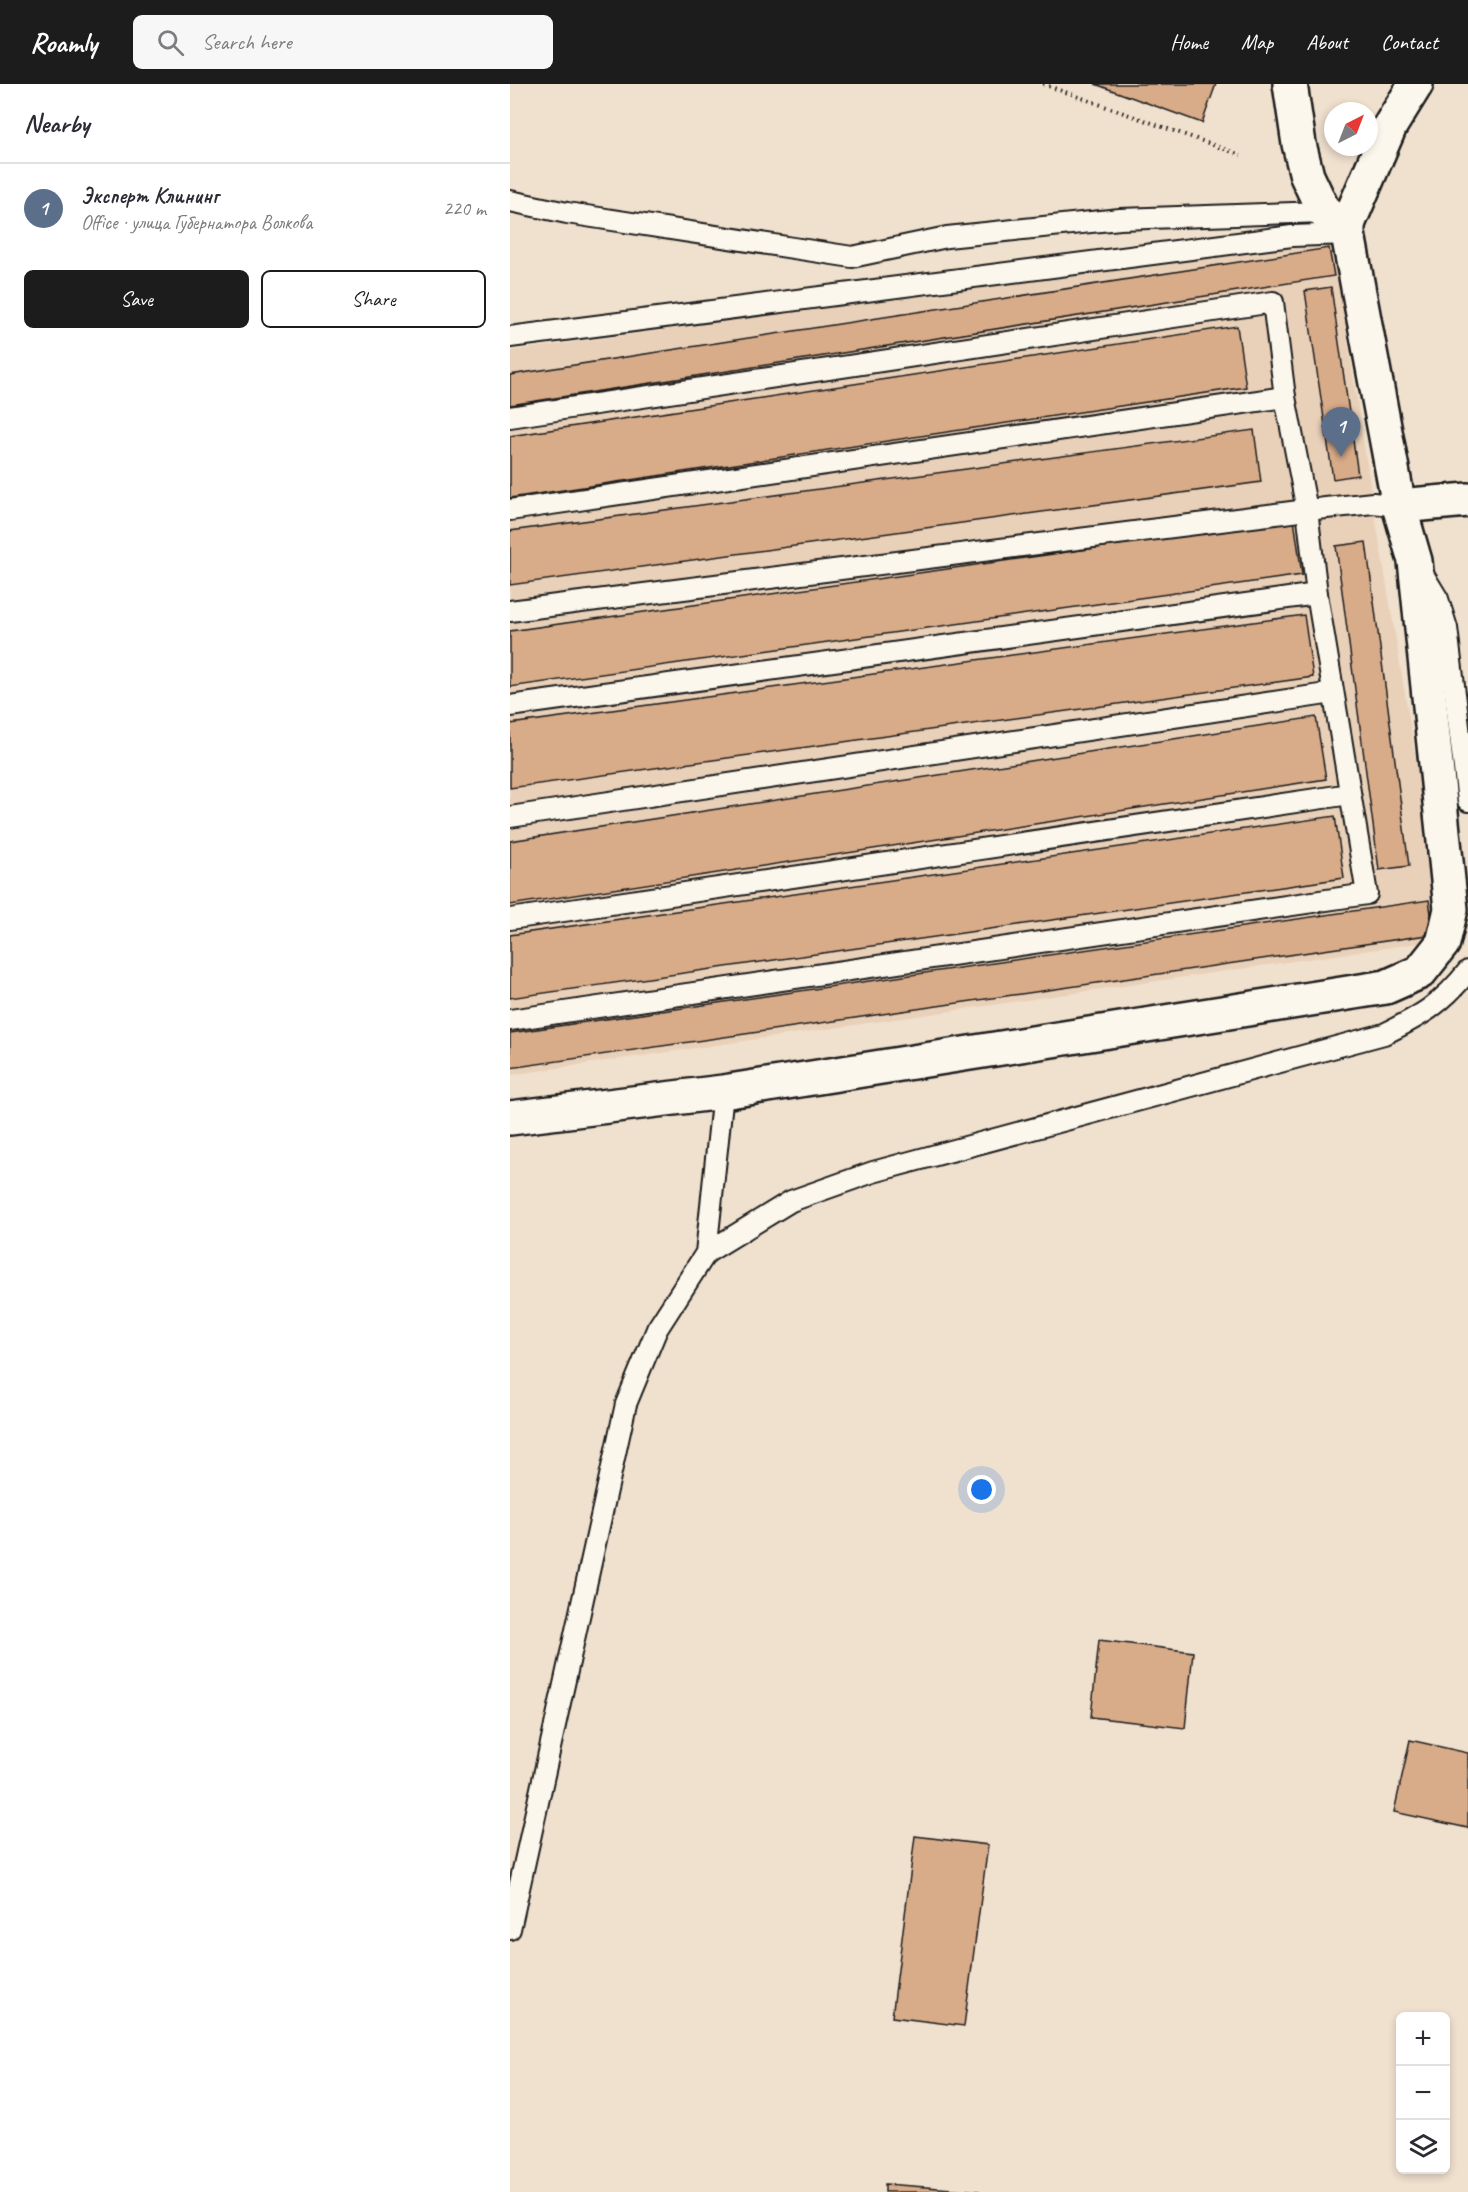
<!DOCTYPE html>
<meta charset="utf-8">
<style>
body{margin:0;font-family:Caveat,sans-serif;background:#f7f7f7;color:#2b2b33}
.controls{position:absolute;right:18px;bottom:18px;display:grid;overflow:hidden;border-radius:9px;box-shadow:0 3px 9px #0003}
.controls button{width:54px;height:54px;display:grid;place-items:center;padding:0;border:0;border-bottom:2px solid #e1e1e2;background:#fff;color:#2b2b33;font:30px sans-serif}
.compass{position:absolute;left:814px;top:18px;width:54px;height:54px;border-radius:50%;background:#fff;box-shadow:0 3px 9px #0003;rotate:42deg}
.you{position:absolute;left:472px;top:1406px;width:21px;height:21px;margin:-15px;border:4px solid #fff;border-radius:50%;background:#1a73e8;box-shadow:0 0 0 9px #1a73e833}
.badge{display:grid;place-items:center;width:39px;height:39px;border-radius:50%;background:#1c1c1c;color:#fff;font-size:20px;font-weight:700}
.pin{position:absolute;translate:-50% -50px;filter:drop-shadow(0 2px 3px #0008)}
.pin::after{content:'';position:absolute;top:32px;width:21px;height:18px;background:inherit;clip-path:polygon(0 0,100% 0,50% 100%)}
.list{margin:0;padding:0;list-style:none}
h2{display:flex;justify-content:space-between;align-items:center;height:78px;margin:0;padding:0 24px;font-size:26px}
h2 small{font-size:20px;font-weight:400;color:#7c7c81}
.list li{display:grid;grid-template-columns:39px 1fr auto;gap:18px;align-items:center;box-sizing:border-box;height:90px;padding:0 24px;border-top:2px solid #e1e1e2}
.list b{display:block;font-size:22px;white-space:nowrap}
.list p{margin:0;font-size:20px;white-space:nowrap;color:#7c7c81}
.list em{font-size:20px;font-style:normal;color:#7c7c81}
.actions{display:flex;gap:12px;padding:18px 24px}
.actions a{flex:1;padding:14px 0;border:2px solid #1c1c1c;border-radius:9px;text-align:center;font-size:21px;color:#1c1c1c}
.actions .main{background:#1c1c1c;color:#fff}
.icon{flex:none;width:33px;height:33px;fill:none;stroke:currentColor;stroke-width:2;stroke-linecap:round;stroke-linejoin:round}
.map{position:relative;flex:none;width:958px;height:2108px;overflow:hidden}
header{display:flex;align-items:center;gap:36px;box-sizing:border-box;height:84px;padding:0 30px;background:#1c1c1c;color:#fff}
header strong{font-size:28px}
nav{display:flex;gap:33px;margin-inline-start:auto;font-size:21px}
.search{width:420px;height:54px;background:#f7f7f7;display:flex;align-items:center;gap:15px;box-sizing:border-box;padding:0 21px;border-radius:9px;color:#7c7c81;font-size:22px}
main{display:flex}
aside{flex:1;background:#fff}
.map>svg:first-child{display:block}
</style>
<header>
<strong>Roamly</strong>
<div class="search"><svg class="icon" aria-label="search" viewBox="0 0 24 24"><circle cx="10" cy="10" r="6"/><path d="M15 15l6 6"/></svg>Search here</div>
<nav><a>Home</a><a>Map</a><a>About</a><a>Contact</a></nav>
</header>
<main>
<aside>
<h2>Nearby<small></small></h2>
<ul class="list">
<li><span class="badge" style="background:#5c6f8a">1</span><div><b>Эксперт Клининг</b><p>Office · улица Губернатора Волкова</p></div><em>220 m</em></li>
</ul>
<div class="actions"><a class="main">Save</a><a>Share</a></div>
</aside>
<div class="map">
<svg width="958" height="2108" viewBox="0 0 958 2108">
<rect width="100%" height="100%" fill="#f0e0ce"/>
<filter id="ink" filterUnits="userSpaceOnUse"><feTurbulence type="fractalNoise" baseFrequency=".0167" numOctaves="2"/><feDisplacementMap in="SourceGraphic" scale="12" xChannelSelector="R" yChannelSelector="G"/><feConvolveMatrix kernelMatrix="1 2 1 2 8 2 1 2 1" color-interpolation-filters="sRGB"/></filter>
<g filter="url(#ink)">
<polygon fill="#e9d0b9" points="822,155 863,419 936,855 0,991 0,267"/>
<g fill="#d8ab89" stroke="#1c1c1c" stroke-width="1.5">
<polygon points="585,0 706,0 692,39"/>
<polygon points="819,164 824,192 0,321 0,291"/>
<polygon points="821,203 848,391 823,395 795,207"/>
<polygon points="727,242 736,303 0,414 0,352"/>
<polygon points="744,346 751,398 0,501 0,447"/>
<polygon points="784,436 792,491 0,603 0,547"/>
<polygon points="856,458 899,782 869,786 826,462"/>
<polygon points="794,531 803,593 0,704 0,640"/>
<polygon points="806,633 816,695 0,821 0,757"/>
<polygon points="825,732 834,794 0,914 0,851"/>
<polygon points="919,816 924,850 0,984 0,949"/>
<polygon points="589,1556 683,1568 675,1644 581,1633"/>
<polygon points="900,1656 958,1669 958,1744 884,1728"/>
<polygon points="405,1752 478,1761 454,1942 382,1933"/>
<polygon points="375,2100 469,2107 469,2108 375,2108"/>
</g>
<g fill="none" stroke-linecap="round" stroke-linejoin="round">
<g stroke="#1c1c1c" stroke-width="24">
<g id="service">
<polyline points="0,117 57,129 342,173 437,153 610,135 814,128"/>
<polyline points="0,253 782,152 838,150"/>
<polyline points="0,333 763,218 775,313 797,426 807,510 857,810 0,936"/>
<polyline points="0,426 775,313"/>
<polyline points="911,487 928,515 937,544 958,717"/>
<polyline points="0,527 797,426 863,419 889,422"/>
<polyline points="0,622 807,510"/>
<polyline points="0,733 823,609"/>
<polyline points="0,835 840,710"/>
<path d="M196,1169L281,1117L363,1088L874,950C911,932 932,920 958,887"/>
<polyline points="0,1845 116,1320 147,1245 196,1169 213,1008"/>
</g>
</g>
<g stroke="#1c1c1c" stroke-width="38">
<g id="minor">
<polyline points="838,140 880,42 906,0"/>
<polyline points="889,422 958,416"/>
<polyline points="0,1034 213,1008 876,903 910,888 933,859 941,825 905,477 889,422 838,150 838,140 814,128 797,92 789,60 780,0"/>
</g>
</g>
<polyline stroke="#1c1c1c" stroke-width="4" stroke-dasharray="1.5 4.5" stroke-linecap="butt" points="533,0 731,71"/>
<use href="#service" stroke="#fbf7ec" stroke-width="20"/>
<use href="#minor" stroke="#fbf7ec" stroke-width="33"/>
</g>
</g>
</svg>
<div class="controls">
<button>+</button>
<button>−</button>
<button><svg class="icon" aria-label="layers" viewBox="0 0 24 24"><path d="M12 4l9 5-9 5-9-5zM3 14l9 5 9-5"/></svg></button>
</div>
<svg class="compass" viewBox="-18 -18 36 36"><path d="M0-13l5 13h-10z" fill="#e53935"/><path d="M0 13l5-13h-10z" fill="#7c7c81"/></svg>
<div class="you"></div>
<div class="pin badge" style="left:831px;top:373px;background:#5c6f8a">1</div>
</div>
</main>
